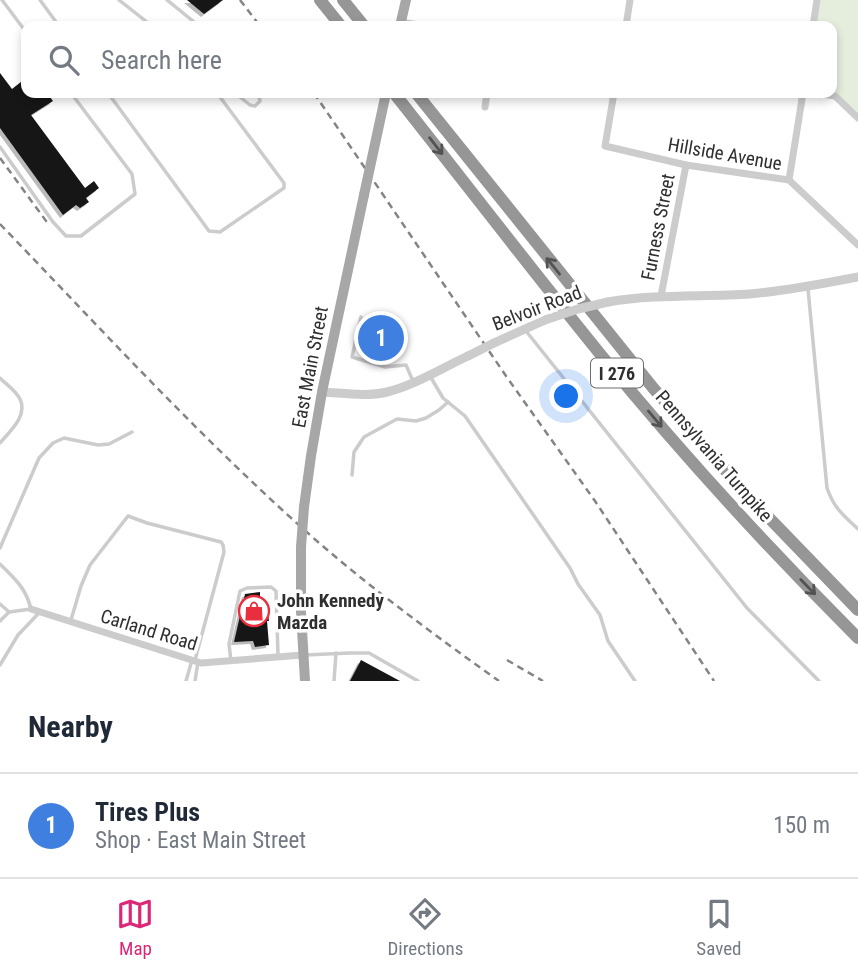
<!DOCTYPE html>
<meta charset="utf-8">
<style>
body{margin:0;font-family:"Roboto Condensed",sans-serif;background:#f6f6f7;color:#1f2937}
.you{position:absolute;left:567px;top:397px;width:24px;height:24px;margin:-18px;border:5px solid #fff;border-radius:50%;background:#1a73e8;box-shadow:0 0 0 10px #1a73e833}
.badge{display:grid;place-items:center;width:46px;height:46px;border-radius:50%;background:#db2777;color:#fff;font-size:23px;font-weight:700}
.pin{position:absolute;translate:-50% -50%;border:4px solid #fff;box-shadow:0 2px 7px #0006}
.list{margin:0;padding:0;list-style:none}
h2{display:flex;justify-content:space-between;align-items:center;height:91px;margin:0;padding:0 28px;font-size:30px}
h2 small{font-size:23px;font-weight:400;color:#747a83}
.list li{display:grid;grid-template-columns:46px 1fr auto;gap:21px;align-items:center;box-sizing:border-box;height:105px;padding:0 28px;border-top:2px solid #e0e1e3}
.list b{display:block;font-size:26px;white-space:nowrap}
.list p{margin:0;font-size:23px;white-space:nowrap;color:#747a83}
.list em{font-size:23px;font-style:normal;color:#747a83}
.icon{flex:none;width:38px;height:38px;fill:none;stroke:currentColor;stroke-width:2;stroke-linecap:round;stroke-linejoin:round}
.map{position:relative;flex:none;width:858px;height:681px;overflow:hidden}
.search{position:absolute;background:#fff;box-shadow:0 4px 10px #0003;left:21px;right:21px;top:21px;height:77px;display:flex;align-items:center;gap:18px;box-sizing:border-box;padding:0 24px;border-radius:14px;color:#747a83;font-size:26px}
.sheet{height:196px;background:#fff}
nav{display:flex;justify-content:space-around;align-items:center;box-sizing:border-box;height:98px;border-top:2px solid #e0e1e3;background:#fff;font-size:19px;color:#747a83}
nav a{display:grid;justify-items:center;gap:4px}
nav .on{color:#db2777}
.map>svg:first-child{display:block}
</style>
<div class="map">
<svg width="858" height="681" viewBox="0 0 858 681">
<defs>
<filter id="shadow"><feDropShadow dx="-3" dy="3" stdDeviation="0" flood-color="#0004"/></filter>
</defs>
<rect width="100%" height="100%" fill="#fff"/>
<polygon fill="#e5eddd" points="817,0 858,0 858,118 832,93 832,26 813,26"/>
<g fill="#161616" filter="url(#shadow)">
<polygon points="187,0 223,0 204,14"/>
<polygon points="0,73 12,89 26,78 26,93 47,93 53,101 31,115 85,188 94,181 99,188 86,198 89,202 80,208 76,205 63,215 0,128"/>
<polygon points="373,316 397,321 388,359 365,354"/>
<polygon points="260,592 260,601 266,600 269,621 267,621 269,645 255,647 253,641 234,642 245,594"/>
<polygon points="361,660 400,681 350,681"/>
</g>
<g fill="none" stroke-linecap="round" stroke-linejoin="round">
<g stroke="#ccc" stroke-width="3.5">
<polyline points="2,0 26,32"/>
<polyline points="40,0 59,26"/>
<polyline points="119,0 152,26"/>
<polyline points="167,0 199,26"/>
<polyline points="108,93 209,231 220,232 284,188 284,183 217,93"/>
<polyline points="235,93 250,105 255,106 260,101 258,93"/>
<polyline points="0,147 53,222 66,236 81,236 135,194 132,174 71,93"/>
<path d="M808,289L827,488C834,508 842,514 858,529"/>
<polyline points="361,317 352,357 385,367 406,365 413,381"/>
<polyline points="526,331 747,608 819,681"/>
<polyline points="430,376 443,398 465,416 570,568 578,584 600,615 608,641 635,681"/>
<path d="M0,378C6,384 16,391 20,399C28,416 10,431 0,443"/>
<polyline points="352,475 354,452 364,437 397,419 416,421 426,418 439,410 448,402"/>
<polyline points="0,548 39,458 53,443 64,438 98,445 109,444 132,432"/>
<path d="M0,564C15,579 26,588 31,609L9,612L0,621"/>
<polyline points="0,604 9,612"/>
<polyline points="71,620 81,586 90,565 128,516 147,523 221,542 223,545 224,552 195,660"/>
<polyline points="305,655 350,653 369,653 418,681"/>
<polyline points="231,661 229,644 240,591 247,588 271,587 276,591 278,655"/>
<polyline points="0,665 18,635 38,614"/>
<polyline points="186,681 192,660"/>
<polyline points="195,681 198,662"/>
<polyline points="334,681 336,653"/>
</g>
<g stroke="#ccc" stroke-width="7">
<polyline points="401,22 425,26"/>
<polyline points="626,26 630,0"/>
<polyline points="813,26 817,0"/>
<polyline points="614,93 605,146 686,165 789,180 858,245"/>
<polyline points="814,93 835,96 858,118"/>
<polyline points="485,107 487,93"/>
<polyline points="789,180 803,93"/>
<polyline points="661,296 686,165"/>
<polyline points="31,609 201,663 303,655"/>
</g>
<g stroke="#ccc" stroke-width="9">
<path d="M608,302C655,294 702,297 750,294C786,291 822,284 858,277"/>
<polyline points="494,343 545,320"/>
<path d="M322,392C343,393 366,397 387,392C415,385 442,368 468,356"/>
</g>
<g stroke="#a7a7a7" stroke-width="10">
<polyline points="400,26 406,0"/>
<polyline points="304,507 311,456 322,392 364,195"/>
<polyline points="301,547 301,612 305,681"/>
</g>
<g stroke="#969696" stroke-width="12">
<polyline points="320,0 341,26"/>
<polyline points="343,0 364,26"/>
<path d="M394,93C463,180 531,269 601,355C682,454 768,548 858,638"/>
<polyline points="416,93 654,389 746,494 858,610"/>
</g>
<g stroke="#848484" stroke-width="2.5" stroke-dasharray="7 5" stroke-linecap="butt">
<polyline points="240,0 260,26"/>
<polyline points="314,93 506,376 595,501 714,681"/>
<polyline points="0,158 49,225"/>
<path d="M0,224C104,332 205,443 318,542C376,592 437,637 499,681"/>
<polyline points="507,660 543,681"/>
</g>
<g stroke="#ccc" stroke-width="9">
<polyline points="545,320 578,309 608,302"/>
<polyline points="468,356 494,343"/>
</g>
<g stroke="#a7a7a7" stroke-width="10">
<polyline points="364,195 386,93"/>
<polyline points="301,547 304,507"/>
</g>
</g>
<defs><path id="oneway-shaft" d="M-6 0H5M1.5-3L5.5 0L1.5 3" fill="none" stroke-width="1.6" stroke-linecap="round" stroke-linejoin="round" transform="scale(1.75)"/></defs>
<g stroke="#535353">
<use href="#oneway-shaft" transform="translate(436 146) rotate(52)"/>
<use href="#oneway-shaft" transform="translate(553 266) rotate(-129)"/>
<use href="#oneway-shaft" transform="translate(655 419) rotate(50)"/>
<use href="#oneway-shaft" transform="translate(808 587) rotate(46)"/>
</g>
<defs>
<g id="shop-ring" transform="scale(1.575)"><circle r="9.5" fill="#fff" stroke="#e92f3d" stroke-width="1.5"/><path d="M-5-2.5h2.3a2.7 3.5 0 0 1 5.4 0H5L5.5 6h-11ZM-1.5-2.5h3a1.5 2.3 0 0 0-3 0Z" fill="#e92f3d"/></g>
</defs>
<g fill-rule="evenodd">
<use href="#shop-ring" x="254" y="611"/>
</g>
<g text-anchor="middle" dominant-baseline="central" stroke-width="7" stroke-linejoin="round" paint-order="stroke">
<rect fill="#fff" stroke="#6d6d6d" stroke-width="2" x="591" y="358.5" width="52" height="29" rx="5"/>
<g font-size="18" font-weight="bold" fill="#2f2f2f">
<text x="617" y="373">I 276</text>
</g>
<g font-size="19" fill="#2f2f2f" stroke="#fff">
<text transform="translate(725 154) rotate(10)">Hillside Avenue</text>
<text transform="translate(658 227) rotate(-79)">Furness Street</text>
<text transform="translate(537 308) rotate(-21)">Belvoir Road</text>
<text transform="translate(310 367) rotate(-79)">East Main Street</text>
<text transform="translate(714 456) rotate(49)">Pennsylvania Turnpike</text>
<text transform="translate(149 630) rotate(17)">Carland Road</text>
</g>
<g font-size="19" font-weight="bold" fill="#2f2f2f" stroke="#fff" text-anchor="start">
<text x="277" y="600">John Kennedy<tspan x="277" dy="22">Mazda</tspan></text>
</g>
</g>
</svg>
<div class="you"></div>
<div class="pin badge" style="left:381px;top:338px;background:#3f7fe0">1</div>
<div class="search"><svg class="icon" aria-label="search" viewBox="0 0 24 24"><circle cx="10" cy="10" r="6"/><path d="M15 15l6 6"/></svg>Search here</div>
</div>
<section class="sheet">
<h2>Nearby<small></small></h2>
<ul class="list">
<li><span class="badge" style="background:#3f7fe0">1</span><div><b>Tires Plus</b><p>Shop · East Main Street</p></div><em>150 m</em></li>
</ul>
</section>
<nav>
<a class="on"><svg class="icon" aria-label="map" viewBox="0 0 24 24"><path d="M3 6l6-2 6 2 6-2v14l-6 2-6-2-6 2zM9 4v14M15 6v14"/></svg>Map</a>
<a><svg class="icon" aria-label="directions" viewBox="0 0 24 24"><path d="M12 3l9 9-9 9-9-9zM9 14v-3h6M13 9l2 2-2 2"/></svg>Directions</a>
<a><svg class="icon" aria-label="saved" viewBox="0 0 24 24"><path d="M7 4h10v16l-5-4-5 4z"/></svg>Saved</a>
</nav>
